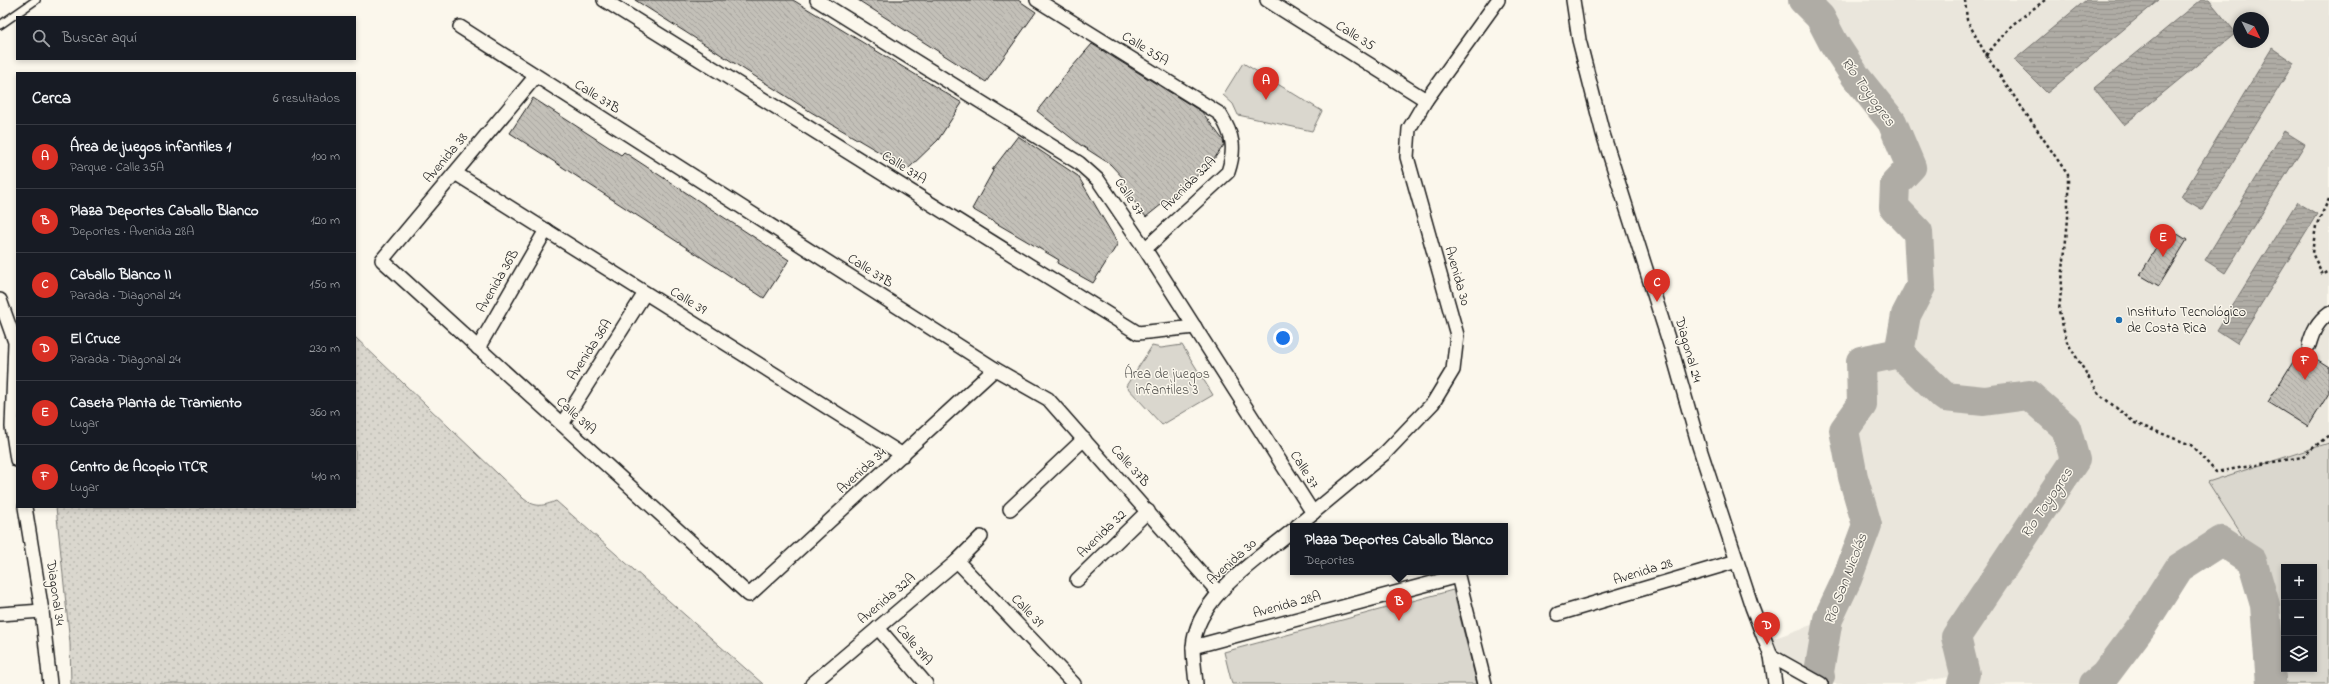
<!DOCTYPE html>
<html lang="es">
<meta charset="utf-8">
<style>
body{margin:0;font-family:"Indie Flower",sans-serif;background:#242831;color:#f1f3f6}
.controls{position:absolute;right:12px;bottom:12px;display:grid;overflow:hidden;border-radius:0px;box-shadow:0 2px 6px #0003}
.controls button{width:36px;height:36px;display:grid;place-items:center;padding:0;border:0;border-bottom:1px solid #363941;background:#171b24;color:#f1f3f6;font:20px sans-serif}
.compass{position:absolute;left:2233px;top:12px;width:36px;height:36px;border-radius:50%;background:#171b24;box-shadow:0 2px 6px #0003;rotate:132deg}
.you{position:absolute;left:1283px;top:338px;width:14px;height:14px;margin:-10px;border:3px solid #fff;border-radius:50%;background:#1a73e8;box-shadow:0 0 0 6px #1a73e833}
.badge{display:grid;place-items:center;width:26px;height:26px;border-radius:50%;background:#d93025;color:#fff;font-size:13px;font-weight:700}
.pin{position:absolute;translate:-50% -33px;filter:drop-shadow(0 1px 2px #0008)}
.pin::after{content:'';position:absolute;top:21px;width:14px;height:12px;background:inherit;clip-path:polygon(0 0,100% 0,50% 100%)}
.popup{position:absolute;left:1290px;top:523px;width:218px;height:52px;box-sizing:border-box;display:grid;place-content:center;border-radius:0px;background:#171b24;filter:drop-shadow(0 1px 3px #0005);font-size:13px;white-space:nowrap;color:#9ea1a6}
.popup b{font-size:15px;color:#f1f3f6}
.popup::after{content:'';position:absolute;left:50%;top:100%;margin-left:-8px;border:8px solid transparent;border-top-color:#171b24}
.list{margin:0;padding:0;list-style:none}
h2{display:flex;justify-content:space-between;align-items:center;height:52px;margin:0;padding:0 16px;font-size:17px}
h2 small{font-size:13px;font-weight:400;color:#9ea1a6}
.list li{display:grid;grid-template-columns:26px 1fr auto;gap:12px;align-items:center;box-sizing:border-box;height:64px;padding:0 16px;border-top:1px solid #363941}
.list b{display:block;font-size:15px;white-space:nowrap}
.list p{margin:0;font-size:13px;white-space:nowrap;color:#9ea1a6}
.list em{font-size:13px;font-style:normal;color:#9ea1a6}
.icon{flex:none;width:22px;height:22px;fill:none;stroke:currentColor;stroke-width:2;stroke-linecap:round;stroke-linejoin:round}
.map{position:relative;flex:none;width:2329px;height:684px;overflow:hidden}
.search{position:absolute;background:#171b24;box-shadow:0 2px 6px #0003;left:16px;top:16px;width:340px;height:44px;display:flex;align-items:center;gap:10px;box-sizing:border-box;padding:0 14px;border-radius:0px;color:#9ea1a6;font-size:15px}
.panel{position:absolute;background:#171b24;box-shadow:0 2px 6px #0003;left:16px;top:72px;width:340px;height:436px;border-radius:0px}
.map>svg:first-child{display:block}
</style>
<div class="map">
<svg width="2329" height="684" viewBox="0 0 2329 684">
<defs>
<pattern id="grass-dots" width="8" height="8" patternUnits="userSpaceOnUse"><rect width="8" height="8" fill="#dad7ce"/><path d="M2 2h.1M6 6h.1" fill="none" stroke="#bab8b0" stroke-width="1.8" stroke-linecap="round"/></pattern>
<pattern id="water-rules" width="6" height="5" patternUnits="userSpaceOnUse"><rect width="6" height="5" fill="#afaca5"/><path d="M0 2.5h6" fill="none" stroke="#96938d"/></pattern>
<pattern id="building-back-hatch" width="6" height="6" patternUnits="userSpaceOnUse"><rect width="6" height="6" fill="#c3c0b8"/><path d="M-1 5l2 2M0 0l6 6M5-1l2 2" fill="none" stroke="#a7a49e"/></pattern>
</defs>
<rect width="100%" height="100%" fill="#fbf7ec"/>
<filter id="ink" filterUnits="userSpaceOnUse"><feTurbulence type="fractalNoise" baseFrequency=".025" numOctaves="2"/><feDisplacementMap in="SourceGraphic" scale="8" xChannelSelector="R" yChannelSelector="G"/><feConvolveMatrix kernelMatrix="1 2 1 2 8 2 1 2 1" color-interpolation-filters="sRGB"/></filter>
<g filter="url(#ink)">
<path fill="#eae6dc" fill-rule="evenodd" d="M1803,0H2329V684H2273L2266,605L2255,561L2222,539L2183,565L2102,675L2092,684H1961L1962,675L1906,684H1835L1819,672L1778,655L1772,639L1828,619L1847,579L1867,525L1853,477L1844,430L1862,405L1861,361L1899,353L1919,288L1921,232L1893,206L1895,185L1911,169L1891,122L1820,16ZM2239,18H2263V42H2239ZM2284,567H2314V669H2284Z"/>
<path fill="url(#grass-dots)" stroke="#7b7a75" d="M355,337L524,499C536,508 543,506 556,501L763,684H71L70,643L56,507H355Z"/>
<g fill="#dad7ce" stroke="#7b7a75">
<polygon points="1243,63 1322,111 1312,131 1238,115 1233,104 1223,95"/>
<polygon points="1182,345 1213,395 1162,425 1126,386 1152,346 1161,348"/>
<polygon points="2329,443 2329,684 2286,684 2284,669 2314,669 2314,567 2284,567 2284,668 2272,594 2258,560 2208,482"/>
<polygon points="1453,590 1477,684 1232,684 1224,652"/>
</g>
<g fill="url(#water-rules)" stroke="#74726e">
<polygon points="2086,0 2159,0 2047,93 2014,60"/>
<polygon points="2201,0 2209,0 2236,33 2124,125 2094,88"/>
<polygon points="2272,48 2294,63 2203,210 2181,197"/>
<polygon points="2284,131 2305,144 2225,273 2205,260"/>
<polygon points="2297,202 2317,214 2237,343 2217,330"/>
</g>
<g fill="none" stroke-linecap="round" stroke-linejoin="round">
<g stroke="#afaca5" stroke-width="30">
<polyline points="1803,0 1820,17 1833,42 1856,77 1892,122 1911,167 1895,184 1894,207 1918,232 1921,286 1906,315 1899,353 1945,397 1984,401 2029,395 2066,428 2075,460 1956,637 1965,674 1962,684"/>
<polyline points="1820,677 1819,672 1828,619 1847,579 1867,525 1853,477 1844,430 1862,405 1861,361 1899,353"/>
<polyline points="2094,684 2105,675 2144,623 2179,568 2221,541 2252,561 2265,605 2271,684"/>
</g>
</g>
<g fill="url(#building-back-hatch)" stroke="#1c1c1c">
<polygon points="635,0 793,0 962,103 938,140 908,169 811,112"/>
<polygon points="858,0 1018,0 1036,12 986,82"/>
<polygon points="1092,44 1202,112 1223,140 1224,145 1209,166 1146,217 1121,184 1125,180 1110,164 1079,144 1037,111 1066,74"/>
<polygon points="533,98 621,155 624,152 789,260 764,298 510,133"/>
<polygon points="1018,136 1078,176 1117,242 1117,245 1093,283 1057,263 1059,260 972,209 993,171 992,170"/>
<polygon points="2168,228 2187,240 2159,286 2140,275"/>
<polygon points="2301,349 2329,367 2329,393 2308,427 2268,402"/>
</g>
<g fill="none" stroke-linecap="round" stroke-linejoin="round">
<g stroke="#1c1c1c" stroke-width="10">
<polyline id="service" points="0,25 36,0"/>
</g>
<g stroke="#1c1c1c" stroke-width="16">
<g id="minor">
<polyline points="604,0 1138,333 1195,327"/>
<polyline points="817,0 1079,163 1098,180 1145,249 1313,513"/>
<path d="M1037,0L1220,114C1233,135 1236,148 1228,172L1145,249"/>
<polyline points="1267,0 1426,100"/>
<polyline points="1573,0 1579,40 1603,134 1672,351 1699,446 1752,607 1771,656 1775,684"/>
<polyline points="460,27 995,369 1048,399 1218,592"/>
<polyline points="535,77 382,260 749,595 995,369"/>
<polyline points="455,173 903,455"/>
<polyline points="0,300 15,342 12,427 17,460"/>
<path d="M2309,345C2313,331 2317,322 2329,313"/>
<polyline points="478,348 546,230"/>
<polyline points="562,424 645,293"/>
<polyline points="25,507 42,611 50,684"/>
<polyline points="1010,509 1084,439"/>
<polyline points="1297,526 1385,453 1433,403 1453,370 1457,335 1407,157 1409,129 1426,100 1498,0"/>
<polyline points="957,561 1074,684"/>
<polyline points="1077,580 1148,511"/>
<polyline points="0,614 42,611"/>
<polyline points="1558,614 1737,561"/>
<polyline points="878,628 926,684"/>
<polyline points="1193,647 1458,576 1485,684"/>
<polyline points="1771,656 1821,684"/>
<polyline points="812,684 957,561 981,537"/>
<path d="M1196,684C1195,672 1193,659 1193,647C1196,597 1258,559 1293,530"/>
</g>
</g>
<g stroke="#1c1c1c" stroke-width="2.5" stroke-dasharray="3 3" stroke-linecap="butt">
<polyline points="1965,0 1967,20 1986,55 2068,175 2068,219 2059,311 2067,342 2099,394 2135,423 2191,445 2216,472 2302,457 2329,435"/>
<polyline points="1986,55 2012,25 2045,0"/>
<polyline points="2329,199 2316,226 2312,253 2323,275 2329,271"/>
</g>
<use href="#service" stroke="#fbf7ec" stroke-width="7"/>
<use href="#minor" stroke="#fbf7ec" stroke-width="13"/>
</g>
</g>
<circle fill="#1f6fb2" stroke="#fbf7ec" stroke-width="1.5" cx="2119" cy="320" r="4"/>
<g text-anchor="middle" dominant-baseline="central" stroke-width="3" stroke-linejoin="round" paint-order="stroke">
<g font-size="14" fill="#1c1c1c" stroke="#fbf7ec">
<text transform="translate(1355 36) rotate(32)">Calle 35</text>
<text transform="translate(1145 49) rotate(32)">Calle 35A</text>
<text transform="translate(597 97) rotate(32)">Calle 37B</text>
<text transform="translate(446 158) rotate(-50)">Avenida 38</text>
<text transform="translate(904 168) rotate(32)">Calle 37A</text>
<text transform="translate(1189 184) rotate(-45)">Avenida 32A</text>
<text transform="translate(1129 197) rotate(56)">Calle 37</text>
<text transform="translate(870 271) rotate(32)">Calle 37B</text>
<text transform="translate(1457 276) rotate(74)">Avenida 30</text>
<text transform="translate(498 281) rotate(-60)">Avenida 36B</text>
<text transform="translate(688 301) rotate(32)">Calle 39</text>
<text transform="translate(590 350) rotate(-57)">Avenida 36A</text>
<text transform="translate(1688 350) rotate(74)">Diagonal 24</text>
<text transform="translate(576 416) rotate(42)">Calle 39A</text>
<text transform="translate(1130 466) rotate(48)">Calle 37B</text>
<text transform="translate(1304 470) rotate(58)">Calle 37</text>
<text transform="translate(862 471) rotate(-42)">Avenida 34</text>
<text transform="translate(1102 534) rotate(-44)">Avenida 32</text>
<text transform="translate(1232 562) rotate(-42)">Avenida 30</text>
<text transform="translate(1643 572) rotate(-17)">Avenida 28</text>
<text transform="translate(55 593) rotate(82)">Diagonal 34</text>
<text transform="translate(887 599) rotate(-40)">Avenida 32A</text>
<text transform="translate(1287 605) rotate(-15)">Avenida 28A</text>
<text transform="translate(1027 611) rotate(46)">Calle 39</text>
<text transform="translate(914 645) rotate(50)">Calle 39A</text>
</g>
<g font-size="14" fill="#1c1c1c" stroke="#fbf7ec" text-anchor="start">
<text x="2127" y="312">Instituto Tecnológico<tspan x="2127" dy="16">de Costa Rica</tspan></text>
</g>
<g font-size="14" fill="#555451" stroke="#fbf7ec">
<text x="1167" y="374">Área de juegos<tspan x="1167" dy="16">infantiles 3</tspan></text>
</g>
<g font-size="15" font-style="italic" fill="#575653" stroke="#fbf7ec">
<text transform="translate(1868 92) rotate(54)">Río Toyogres</text>
<text transform="translate(2047 503) rotate(-56)">Río Toyogres</text>
<text transform="translate(1846 579) rotate(-69)">Río San Nicolás</text>
</g>
</g>
</svg>
<div class="controls">
<button>+</button>
<button>−</button>
<button><svg class="icon" aria-label="layers" viewBox="0 0 24 24"><path d="M12 4l9 5-9 5-9-5zM3 14l9 5 9-5"/></svg></button>
</div>
<svg class="compass" viewBox="-18 -18 36 36"><path d="M0-13l5 13h-10z" fill="#e53935"/><path d="M0 13l5-13h-10z" fill="#9ea1a6"/></svg>
<div class="you"></div>
<div class="pin badge" style="left:1266px;top:100px">A</div>
<div class="pin badge" style="left:1399px;top:621px">B</div>
<div class="popup"><b>Plaza Deportes Caballo Blanco</b>Deportes</div>
<div class="pin badge" style="left:1657px;top:302px">C</div>
<div class="pin badge" style="left:1767px;top:645px">D</div>
<div class="pin badge" style="left:2163px;top:257px">E</div>
<div class="pin badge" style="left:2305px;top:380px">F</div>
<div class="search"><svg class="icon" aria-label="search" viewBox="0 0 24 24"><circle cx="10" cy="10" r="6"/><path d="M15 15l6 6"/></svg>Buscar aquí</div>
<section class="panel">
<h2>Cerca<small>6 resultados</small></h2>
<ul class="list">
<li><span class="badge">A</span><div><b>Área de juegos infantiles 1</b><p>Parque · Calle 35A</p></div><em>100 m</em></li>
<li><span class="badge">B</span><div><b>Plaza Deportes Caballo Blanco</b><p>Deportes · Avenida 28A</p></div><em>120 m</em></li>
<li><span class="badge">C</span><div><b>Caballo Blanco II</b><p>Parada · Diagonal 24</p></div><em>150 m</em></li>
<li><span class="badge">D</span><div><b>El Cruce</b><p>Parada · Diagonal 24</p></div><em>230 m</em></li>
<li><span class="badge">E</span><div><b>Caseta Planta de Tramiento</b><p>Lugar</p></div><em>360 m</em></li>
<li><span class="badge">F</span><div><b>Centro de Acopio ITCR</b><p>Lugar</p></div><em>410 m</em></li>
</ul>
</section>
</div>
